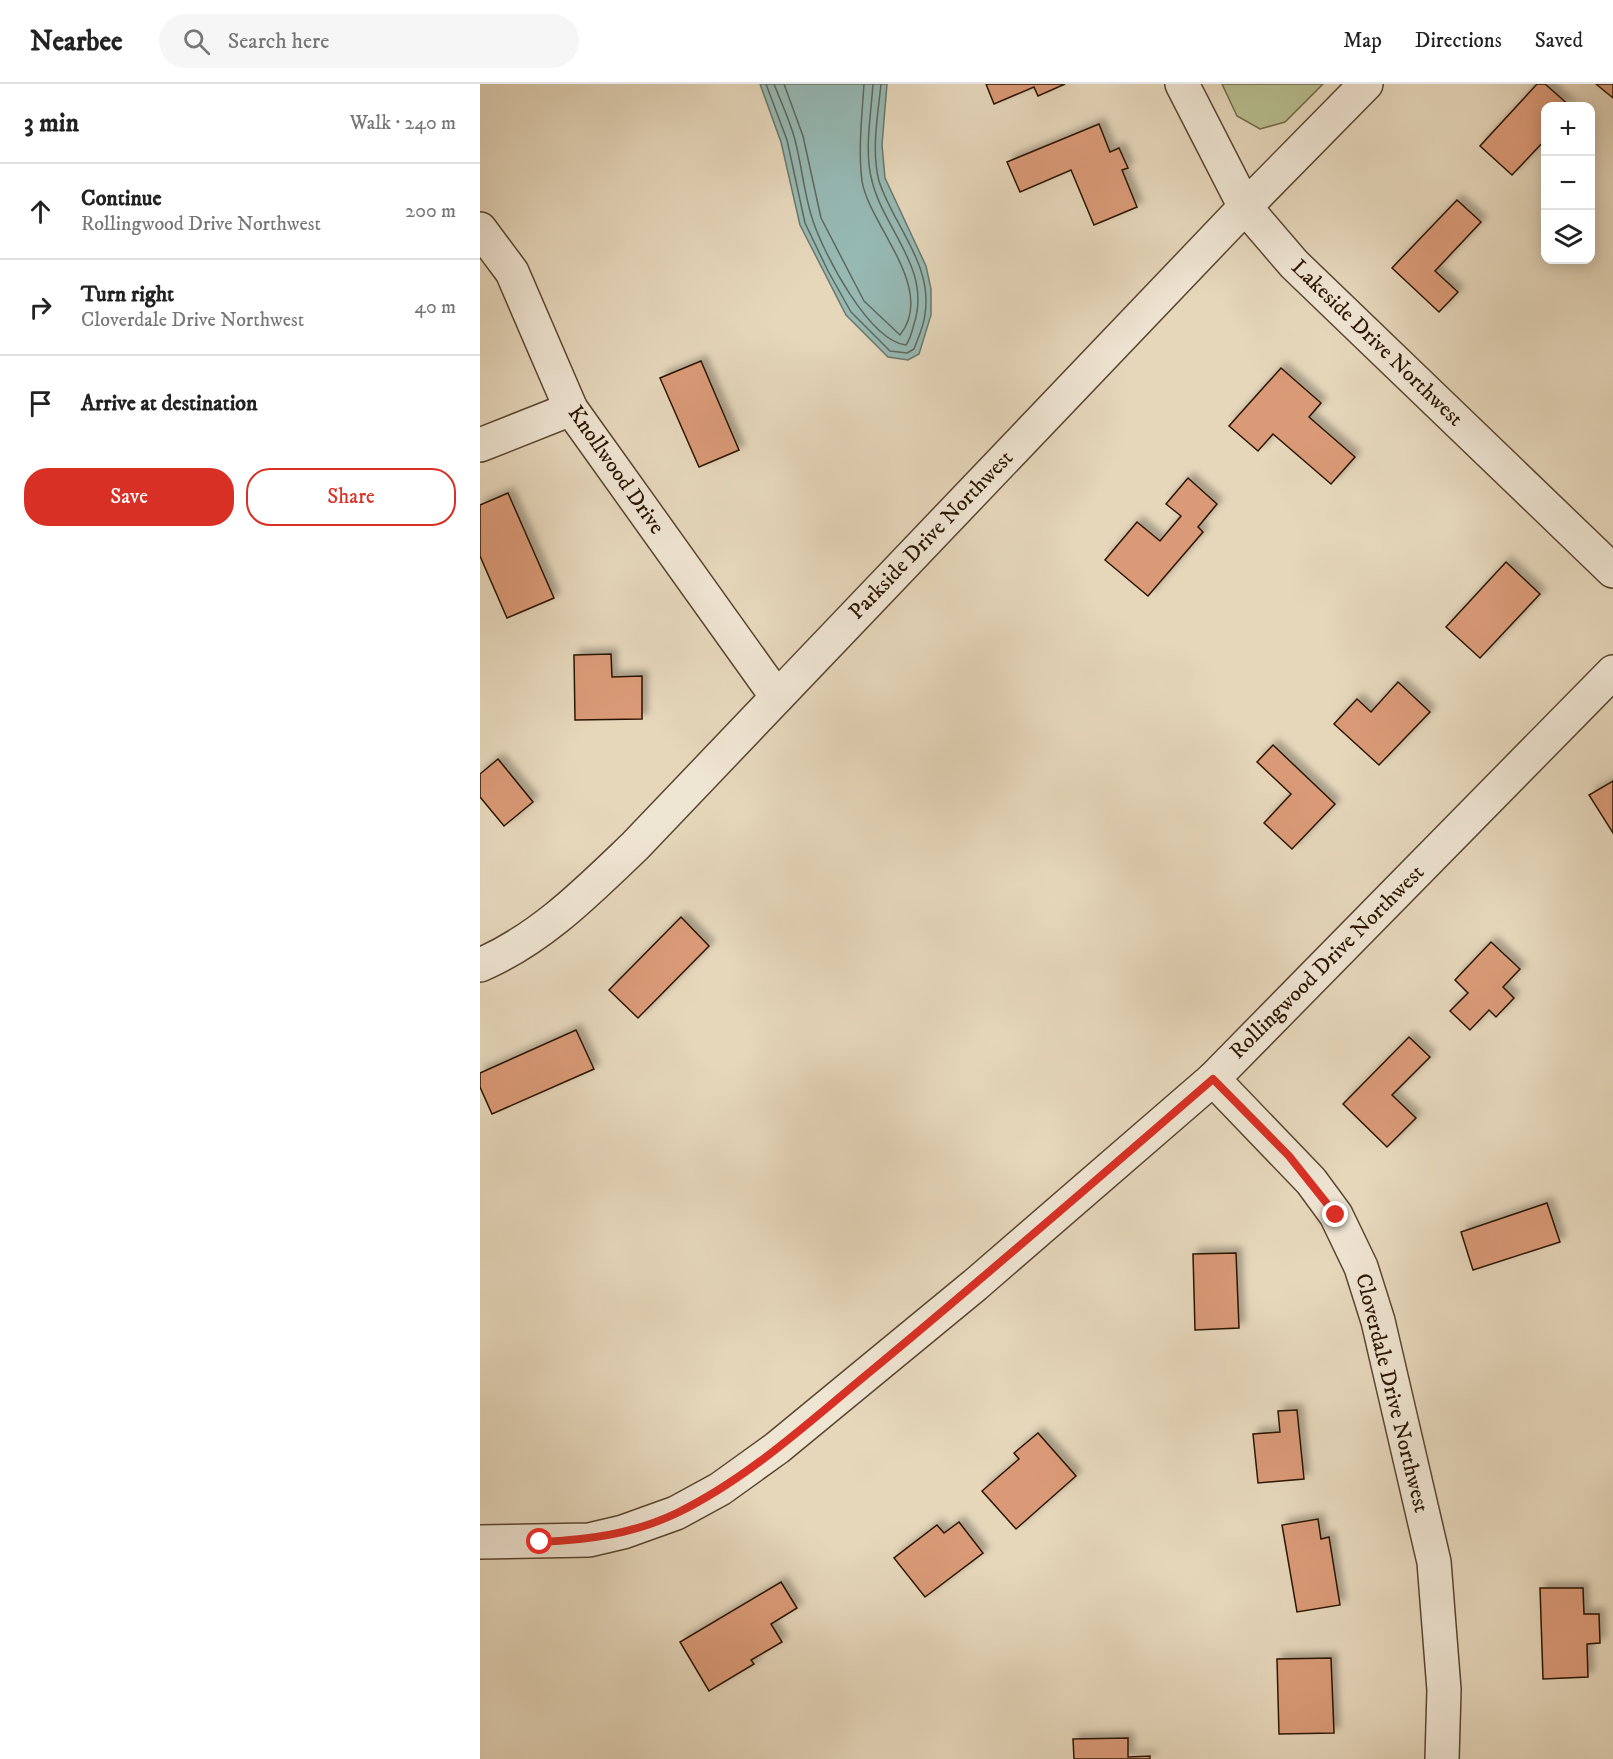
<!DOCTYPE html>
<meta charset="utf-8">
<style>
body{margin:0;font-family:"IM FELL DW Pica",serif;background:#f6f6f6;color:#222}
.controls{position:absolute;right:18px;top:18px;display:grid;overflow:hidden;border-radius:12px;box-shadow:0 3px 15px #0003}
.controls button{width:54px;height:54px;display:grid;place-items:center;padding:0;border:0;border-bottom:2px solid #e0e0e0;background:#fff;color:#222;font:30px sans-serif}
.stop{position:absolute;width:18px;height:18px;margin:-14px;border:4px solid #d93025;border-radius:50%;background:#fff}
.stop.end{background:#d93025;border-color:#fff;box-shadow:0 2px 6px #0008}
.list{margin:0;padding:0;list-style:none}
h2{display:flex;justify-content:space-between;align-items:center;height:78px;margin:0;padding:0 24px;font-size:26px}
h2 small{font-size:20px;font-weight:400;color:#767676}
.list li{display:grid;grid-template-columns:39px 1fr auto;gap:18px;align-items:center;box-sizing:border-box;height:96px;padding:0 24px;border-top:2px solid #e0e0e0}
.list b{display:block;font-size:22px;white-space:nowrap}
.list p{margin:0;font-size:20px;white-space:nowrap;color:#767676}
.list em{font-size:20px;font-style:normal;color:#767676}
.actions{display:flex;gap:12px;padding:18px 24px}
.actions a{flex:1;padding:14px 0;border:2px solid #d93025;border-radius:24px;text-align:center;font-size:21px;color:#d93025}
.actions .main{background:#d93025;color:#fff}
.icon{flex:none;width:33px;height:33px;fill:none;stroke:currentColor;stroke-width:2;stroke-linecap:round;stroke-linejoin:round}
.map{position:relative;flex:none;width:1133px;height:1675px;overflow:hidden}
header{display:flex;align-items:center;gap:36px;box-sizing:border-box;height:84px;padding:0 30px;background:#fff;border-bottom:2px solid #e0e0e0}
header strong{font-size:28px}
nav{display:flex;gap:33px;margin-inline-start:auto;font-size:21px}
.search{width:420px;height:54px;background:#f6f6f6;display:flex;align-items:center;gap:15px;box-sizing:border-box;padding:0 21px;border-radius:33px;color:#767676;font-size:22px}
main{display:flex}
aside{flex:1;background:#fff}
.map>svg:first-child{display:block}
</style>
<header>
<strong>Nearbee</strong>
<div class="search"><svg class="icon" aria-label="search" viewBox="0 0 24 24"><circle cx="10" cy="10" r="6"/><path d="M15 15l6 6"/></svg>Search here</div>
<nav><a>Map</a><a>Directions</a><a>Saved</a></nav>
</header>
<main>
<aside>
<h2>3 min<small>Walk · 240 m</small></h2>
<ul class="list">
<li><svg class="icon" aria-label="ahead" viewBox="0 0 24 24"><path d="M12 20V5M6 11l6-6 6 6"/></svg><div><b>Continue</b><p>Rollingwood Drive Northwest</p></div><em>200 m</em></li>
<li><svg class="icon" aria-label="right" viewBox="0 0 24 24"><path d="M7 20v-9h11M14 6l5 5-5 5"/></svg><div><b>Turn right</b><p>Cloverdale Drive Northwest</p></div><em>40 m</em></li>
<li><svg class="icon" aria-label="arrive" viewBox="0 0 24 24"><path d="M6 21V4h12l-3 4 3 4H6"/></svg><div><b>Arrive at destination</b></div></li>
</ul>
<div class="actions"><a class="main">Save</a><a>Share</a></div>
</aside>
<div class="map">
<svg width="1133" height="1675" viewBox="0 0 1133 1675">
<defs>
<filter id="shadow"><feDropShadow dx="5.5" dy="-5.5" stdDeviation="3" flood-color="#0004"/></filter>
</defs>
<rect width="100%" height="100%" fill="#e6d7bb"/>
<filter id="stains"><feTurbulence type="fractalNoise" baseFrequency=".00333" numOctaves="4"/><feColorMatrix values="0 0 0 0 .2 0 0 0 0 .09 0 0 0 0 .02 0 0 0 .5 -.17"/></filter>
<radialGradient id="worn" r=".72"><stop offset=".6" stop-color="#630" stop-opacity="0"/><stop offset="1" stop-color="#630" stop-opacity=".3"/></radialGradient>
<polygon fill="#b7be8f" stroke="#726a48" stroke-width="1.5" points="742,0 843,0 805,38 780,45 757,32"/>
<polygon fill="#96b9b4" stroke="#6c786c" stroke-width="1.5" points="280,0 407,0 402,61 405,94 446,182 451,205 451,231 439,270 428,276 408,273 366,231 320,141 301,58"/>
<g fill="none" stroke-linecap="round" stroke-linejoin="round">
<g stroke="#61685a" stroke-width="1.5">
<path d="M286,0L307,56L325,139L348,187L371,228L410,267L427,269L434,265C438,254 444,242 445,230C453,180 413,141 399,97C391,67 398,30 401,0"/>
<path d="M294,0C301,18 310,37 315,56C322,82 324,111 333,137C344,170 389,257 426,261C430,256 432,248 434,240C452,185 404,146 392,97C384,67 391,31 393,0"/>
<path d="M304,0L323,52L341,134L384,217L420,251C457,205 389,141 382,97C378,65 382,32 384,0"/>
</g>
</g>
<g fill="#da9a77" stroke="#2c1600" stroke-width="1.5" filter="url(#shadow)">
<polygon points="506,0 585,0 558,12 554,3 514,20"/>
<polygon points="1057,0 1065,0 1090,22 1066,22 1066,55 1032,91 1000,62"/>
<polygon points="1116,0 1133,0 1133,14"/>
<polygon points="619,40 630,68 639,64 648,84 642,86 657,123 614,141 591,86 540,108 527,78"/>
<polygon points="977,116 1001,138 955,187 978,208 959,228 912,184"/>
<polygon points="221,277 259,366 219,383 180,294"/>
<polygon points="801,284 841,319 829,333 875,373 851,400 793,350 778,367 749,342"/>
<polygon points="708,394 737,420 718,443 723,448 668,512 625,476 657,438 680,457 701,432 686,420"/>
<polygon points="28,409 74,514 27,534 0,472 0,421"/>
<polygon points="1026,478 1060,510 1000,574 966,543"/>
<polygon points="131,570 132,593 162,592 162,635 95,636 94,571"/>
<polygon points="918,598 950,628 899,681 854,640 877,615 891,628"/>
<polygon points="793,661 855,720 812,765 784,739 811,710 777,678"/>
<polygon points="18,675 53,718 24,742 0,713 0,690"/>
<polygon points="1133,697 1133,749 1109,711"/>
<polygon points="201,833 229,862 158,934 129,906"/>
<polygon points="1011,858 1040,885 1023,903 1034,914 1016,933 1009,926 990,946 970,927 988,909 975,896"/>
<polygon points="96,946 114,985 12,1030 0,1003 0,989"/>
<polygon points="929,953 950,973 912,1011 936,1034 907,1063 863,1020"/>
<polygon points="1067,1119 1080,1158 993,1186 981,1148"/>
<polygon points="756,1169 759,1244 715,1246 713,1170"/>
<polygon points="817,1326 824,1395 778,1399 773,1350 800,1348 798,1327"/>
<polygon points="558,1349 596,1392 536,1445 502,1407 539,1375 534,1369"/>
<polygon points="838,1435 841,1455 849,1453 860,1521 817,1528 802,1441"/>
<polygon points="479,1438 503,1469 445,1513 414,1474 457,1441 464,1449"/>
<polygon points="301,1498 317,1524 291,1540 302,1558 271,1576 274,1580 229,1607 200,1558"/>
<polygon points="1060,1504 1103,1504 1104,1530 1119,1530 1120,1559 1107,1560 1108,1593 1063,1595"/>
<polygon points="851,1574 854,1649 799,1650 797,1575"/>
<polygon points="648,1654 648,1673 670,1672 670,1675 594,1675 593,1655"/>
</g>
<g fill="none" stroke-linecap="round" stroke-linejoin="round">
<g stroke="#5a462f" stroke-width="36">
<g id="street">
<polyline points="702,0 765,123 814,180 1133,487"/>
<polyline points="0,145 32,188 91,325 297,613"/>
<polyline points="0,361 91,325"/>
<path d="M0,881C61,855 108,807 155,762L765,123L886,0"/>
<polyline points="733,995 831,1097 856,1131 881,1183 898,1237 954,1478 964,1606 962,1675"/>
<polyline points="0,1458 109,1456 143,1448 196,1429 240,1405 297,1364 495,1201 733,995 1133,588"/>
</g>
</g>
<use href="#street" stroke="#efe5d3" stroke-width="33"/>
</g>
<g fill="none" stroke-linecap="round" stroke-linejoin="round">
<path stroke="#d93025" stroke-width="8" d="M60,1458C108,1456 153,1450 197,1429C269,1394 330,1337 391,1287C507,1191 620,1093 733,995L809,1072L856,1131"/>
</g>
<g text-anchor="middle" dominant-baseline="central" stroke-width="4.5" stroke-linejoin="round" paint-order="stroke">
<g font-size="22" fill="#2c1600" stroke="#efe5d3">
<text transform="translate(897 259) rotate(44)">Lakeside Drive Northwest</text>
<text transform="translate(136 386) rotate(55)">Knollwood Drive</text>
<text transform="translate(451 451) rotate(-46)">Parkside Drive Northwest</text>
<text transform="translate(847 878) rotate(-45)">Rollingwood Drive Northwest</text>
<text transform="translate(912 1309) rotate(76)">Cloverdale Drive Northwest</text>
</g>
</g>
<rect width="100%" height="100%" filter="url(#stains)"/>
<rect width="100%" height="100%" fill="url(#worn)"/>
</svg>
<div class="controls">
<button>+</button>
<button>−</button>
<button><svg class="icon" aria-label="layers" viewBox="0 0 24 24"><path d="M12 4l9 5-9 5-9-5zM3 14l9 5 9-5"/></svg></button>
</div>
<div class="stop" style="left:60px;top:1458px"></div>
<div class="stop end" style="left:856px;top:1131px"></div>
</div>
</main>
